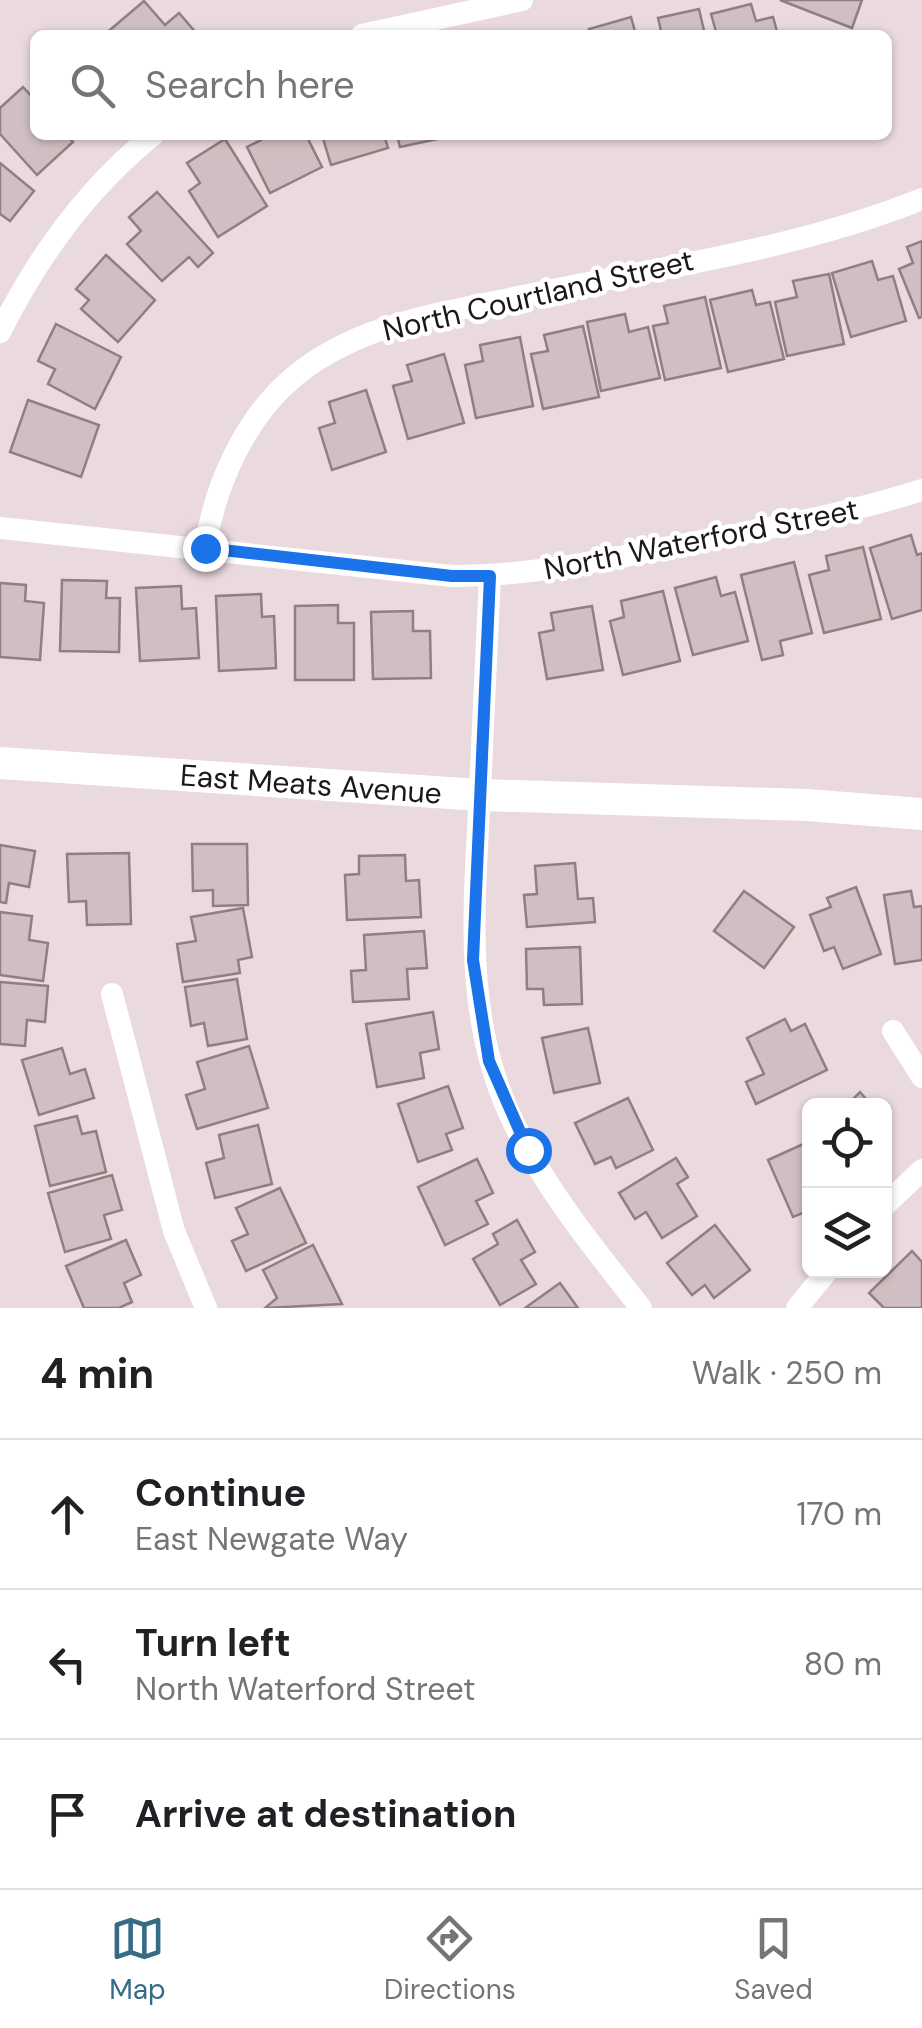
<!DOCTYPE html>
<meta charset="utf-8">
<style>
body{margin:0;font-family:"DM Sans",sans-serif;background:#f2f2f2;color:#202124}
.controls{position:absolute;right:30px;bottom:30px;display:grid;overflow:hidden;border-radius:15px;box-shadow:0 2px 8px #0004}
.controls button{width:90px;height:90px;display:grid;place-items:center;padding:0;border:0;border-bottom:2px solid #e0e0e0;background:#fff;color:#202124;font:50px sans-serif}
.stop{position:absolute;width:30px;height:30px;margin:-22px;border:8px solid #1a73e8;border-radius:50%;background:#fff}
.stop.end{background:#1a73e8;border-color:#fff;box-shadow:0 2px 10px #0008}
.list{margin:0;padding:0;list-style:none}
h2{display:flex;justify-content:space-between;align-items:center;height:130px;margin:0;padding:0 40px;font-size:42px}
h2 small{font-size:32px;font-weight:400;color:#757577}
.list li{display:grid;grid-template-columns:65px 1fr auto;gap:30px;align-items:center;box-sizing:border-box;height:150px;padding:0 40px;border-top:2px solid #e0e0e0}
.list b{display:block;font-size:38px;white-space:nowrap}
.list p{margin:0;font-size:32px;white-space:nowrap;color:#757577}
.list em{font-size:32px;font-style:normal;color:#757577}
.icon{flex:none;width:55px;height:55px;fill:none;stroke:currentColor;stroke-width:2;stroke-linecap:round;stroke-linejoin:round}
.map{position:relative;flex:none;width:922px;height:1308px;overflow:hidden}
.search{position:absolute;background:#fff;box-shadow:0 2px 8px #0004;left:30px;right:30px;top:30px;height:110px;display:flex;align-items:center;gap:25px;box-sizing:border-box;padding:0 35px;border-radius:15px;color:#757577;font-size:38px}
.sheet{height:580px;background:#fff}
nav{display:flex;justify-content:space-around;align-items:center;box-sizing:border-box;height:140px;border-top:2px solid #e0e0e0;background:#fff;font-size:28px;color:#757577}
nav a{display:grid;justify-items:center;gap:5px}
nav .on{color:#366a87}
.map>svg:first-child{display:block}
</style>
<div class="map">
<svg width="922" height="1308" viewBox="0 0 922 1308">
<rect width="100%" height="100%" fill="#ead9dd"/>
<g fill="#cfbfc2" stroke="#8e7f82" stroke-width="2.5">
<polygon points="780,0 862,0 852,28"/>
<polygon points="144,1 165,25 179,13 198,35 104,35"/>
<polygon points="751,4 756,21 773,17 778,35 717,35 711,14"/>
<polygon points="699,9 705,35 662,35 658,18"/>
<polygon points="631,17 636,35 591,35 589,29"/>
<polygon points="23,87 35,100 35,135 67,135 73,142 37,175 0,134 0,108"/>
<polygon points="258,135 306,135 322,167 270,193 247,147 261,140"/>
<polygon points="322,135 384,135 388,148 331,165"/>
<polygon points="397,135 456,135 400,147"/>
<polygon points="225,139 267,206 218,237 189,191 200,183 187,163"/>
<polygon points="0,163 34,191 10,221 0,214"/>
<polygon points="157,192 213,253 198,267 189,257 162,281 127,244 141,231 129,217"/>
<polygon points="922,241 922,317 919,318 899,269 913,263 907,247"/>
<polygon points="106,255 155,300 118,342 81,309 89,300 76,289"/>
<polygon points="872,261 878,280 893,276 906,321 851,337 832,273"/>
<polygon points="829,274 844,344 787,356 775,302 797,297 793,281"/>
<polygon points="752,290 756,305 770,302 784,359 728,372 710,300"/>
<polygon points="705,297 721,368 665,380 653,326 668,323 664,306"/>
<polygon points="625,314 629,332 648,327 660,378 601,391 587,322"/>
<polygon points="56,324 121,357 95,409 48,384 55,369 38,361"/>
<polygon points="583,326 599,397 543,409 531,354 548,351 544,335"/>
<polygon points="520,337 533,406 476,418 465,365 483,361 480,345"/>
<polygon points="444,354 464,423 408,439 393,386 412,381 407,365"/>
<polygon points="366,390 386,452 332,470 319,428 335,423 329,402"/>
<polygon points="28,400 99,425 81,477 10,452"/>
<polygon points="911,535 917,555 922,553 922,610 892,619 870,548"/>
<polygon points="863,547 881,619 824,633 809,575 829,570 826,556"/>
<polygon points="794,562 812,633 780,641 783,655 762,660 741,575"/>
<polygon points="716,577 721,596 735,592 748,641 693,655 675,588"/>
<polygon points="62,580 107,581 106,598 120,598 119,652 60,651"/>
<polygon points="0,583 26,585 25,601 44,603 40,660 0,657"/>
<polygon points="181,586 182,609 196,608 199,658 140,661 136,588"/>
<polygon points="663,591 680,661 623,675 610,621 624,617 621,601"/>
<polygon points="261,594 262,617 274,616 276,668 219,671 216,596"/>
<polygon points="338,605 338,623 354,623 354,680 295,680 295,606"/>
<polygon points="592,606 603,670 547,679 539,633 554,630 551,613"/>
<polygon points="413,611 413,631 430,631 431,678 373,679 371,612"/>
<polygon points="192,844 247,844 248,905 213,906 213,890 193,891"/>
<polygon points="0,845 35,851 29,887 9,883 6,903 0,902"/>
<polygon points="129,853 131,924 87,925 86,901 69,902 67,854"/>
<polygon points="405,855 406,881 419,880 421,917 347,920 345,875 359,874 359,856"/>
<polygon points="575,863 578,899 593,898 595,922 527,927 524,895 537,894 535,866"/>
<polygon points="856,887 881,954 843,969 834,947 824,951 810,915 831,907 827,898"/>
<polygon points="744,891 794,927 764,968 714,931"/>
<polygon points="911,891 914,907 922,906 922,960 895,964 884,895"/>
<polygon points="243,908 252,957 238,960 240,973 183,982 177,944 196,941 191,917"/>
<polygon points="0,912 32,916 29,940 48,943 43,981 0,975"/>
<polygon points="424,931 427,968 407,969 409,999 353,1002 351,971 366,970 364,935"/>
<polygon points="580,947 582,1004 544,1005 543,989 527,989 526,949"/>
<polygon points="237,979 247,1039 208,1046 204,1023 191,1026 185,987"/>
<polygon points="0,982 48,986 45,1022 27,1020 25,1046 0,1044"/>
<polygon points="433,1012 439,1049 420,1053 424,1078 377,1087 366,1024"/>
<polygon points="785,1019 791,1031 805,1024 827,1070 756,1104 746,1082 764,1074 747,1038"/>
<polygon points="588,1028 600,1083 554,1093 542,1038"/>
<polygon points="249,1046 268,1108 197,1129 186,1095 205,1089 197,1062"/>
<polygon points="62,1048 70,1074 85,1069 94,1098 39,1115 22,1060"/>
<polygon points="448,1086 463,1128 446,1134 452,1150 418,1162 398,1104"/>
<polygon points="860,1092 872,1106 846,1106"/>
<polygon points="628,1098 653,1150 616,1168 611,1157 595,1164 575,1123"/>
<polygon points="77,1116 82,1134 96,1131 106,1172 50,1186 35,1126"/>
<polygon points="258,1125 272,1184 215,1198 206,1163 224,1158 219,1135"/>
<polygon points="810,1141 810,1210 793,1217 768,1160"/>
<polygon points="676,1158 688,1177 677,1184 697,1216 662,1238 646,1212 635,1219 619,1193"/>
<polygon points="477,1159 493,1193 476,1201 488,1224 445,1245 418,1187"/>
<polygon points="112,1175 122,1210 104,1215 111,1239 65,1252 48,1193"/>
<polygon points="280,1188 306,1243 246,1271 232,1241 248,1234 236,1208"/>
<polygon points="517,1220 535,1252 521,1260 536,1284 500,1305 473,1259 498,1244 493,1234"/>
<polygon points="715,1225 750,1270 714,1298 705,1285 692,1295 667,1263"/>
<polygon points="126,1240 141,1275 124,1283 132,1302 119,1308 84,1308 66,1266"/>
<polygon points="313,1245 342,1304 265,1308 277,1298 263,1270"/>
<polygon points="912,1251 922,1262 922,1308 884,1308 869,1293"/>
<polygon points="560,1283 578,1308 525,1308"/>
</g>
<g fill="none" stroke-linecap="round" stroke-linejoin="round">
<g stroke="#fff" stroke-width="22">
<polyline points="362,35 522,0"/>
<path d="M0,332C38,256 86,189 153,135"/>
<path d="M0,528L452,576C531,576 605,560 681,545C762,530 843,515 922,490"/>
<path d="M205,548C215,485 245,417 295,376C359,323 445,313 523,296C655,268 796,250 922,199"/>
<path d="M490,576C487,647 484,718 480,790C475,899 462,1009 509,1113C542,1185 592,1246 641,1308"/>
<polyline points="112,994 174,1231 206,1308"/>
<polyline points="893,1031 922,1077"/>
<polyline points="884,1206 922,1170"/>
<polyline points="797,1308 828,1270"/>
</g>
<polyline stroke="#fff" stroke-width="32" points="0,763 480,795 807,805 922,814"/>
</g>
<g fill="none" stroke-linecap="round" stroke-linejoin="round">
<polyline stroke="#1a73e8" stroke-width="12" points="205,548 452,576 490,576 473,960 489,1061 528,1150"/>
</g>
<g text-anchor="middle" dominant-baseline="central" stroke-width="9" stroke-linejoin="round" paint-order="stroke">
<g font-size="30" fill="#1c1718" stroke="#fff">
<text transform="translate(538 295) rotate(-13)">North Courtland Street</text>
<text transform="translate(701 539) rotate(-11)">North Waterford Street</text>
<text transform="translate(311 784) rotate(4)">East Meats Avenue</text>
</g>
</g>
</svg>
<div class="controls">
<button><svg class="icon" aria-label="locate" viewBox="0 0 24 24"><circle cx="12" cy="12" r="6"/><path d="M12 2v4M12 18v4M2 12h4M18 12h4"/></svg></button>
<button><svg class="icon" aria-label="layers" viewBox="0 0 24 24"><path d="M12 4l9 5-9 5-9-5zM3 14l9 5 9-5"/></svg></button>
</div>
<div class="stop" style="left:528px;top:1150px"></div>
<div class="stop end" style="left:205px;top:548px"></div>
<div class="search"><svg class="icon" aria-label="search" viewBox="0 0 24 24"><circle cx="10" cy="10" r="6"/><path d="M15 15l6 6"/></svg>Search here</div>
</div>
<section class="sheet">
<h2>4 min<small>Walk · 250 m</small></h2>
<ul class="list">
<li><svg class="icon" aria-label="ahead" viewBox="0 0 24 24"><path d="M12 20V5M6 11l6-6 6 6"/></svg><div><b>Continue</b><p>East Newgate Way</p></div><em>170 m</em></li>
<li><svg class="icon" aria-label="left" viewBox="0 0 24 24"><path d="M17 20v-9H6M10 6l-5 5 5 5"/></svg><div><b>Turn left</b><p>North Waterford Street</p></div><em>80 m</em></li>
<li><svg class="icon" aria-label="arrive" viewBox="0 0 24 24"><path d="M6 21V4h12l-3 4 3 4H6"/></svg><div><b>Arrive at destination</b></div></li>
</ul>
</section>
<nav>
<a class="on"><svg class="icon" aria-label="map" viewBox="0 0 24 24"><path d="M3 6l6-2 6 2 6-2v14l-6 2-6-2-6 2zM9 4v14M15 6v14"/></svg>Map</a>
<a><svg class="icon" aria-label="directions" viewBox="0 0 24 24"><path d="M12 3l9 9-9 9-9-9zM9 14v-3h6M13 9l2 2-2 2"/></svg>Directions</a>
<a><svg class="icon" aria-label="saved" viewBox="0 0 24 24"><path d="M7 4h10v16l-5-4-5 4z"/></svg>Saved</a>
</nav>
